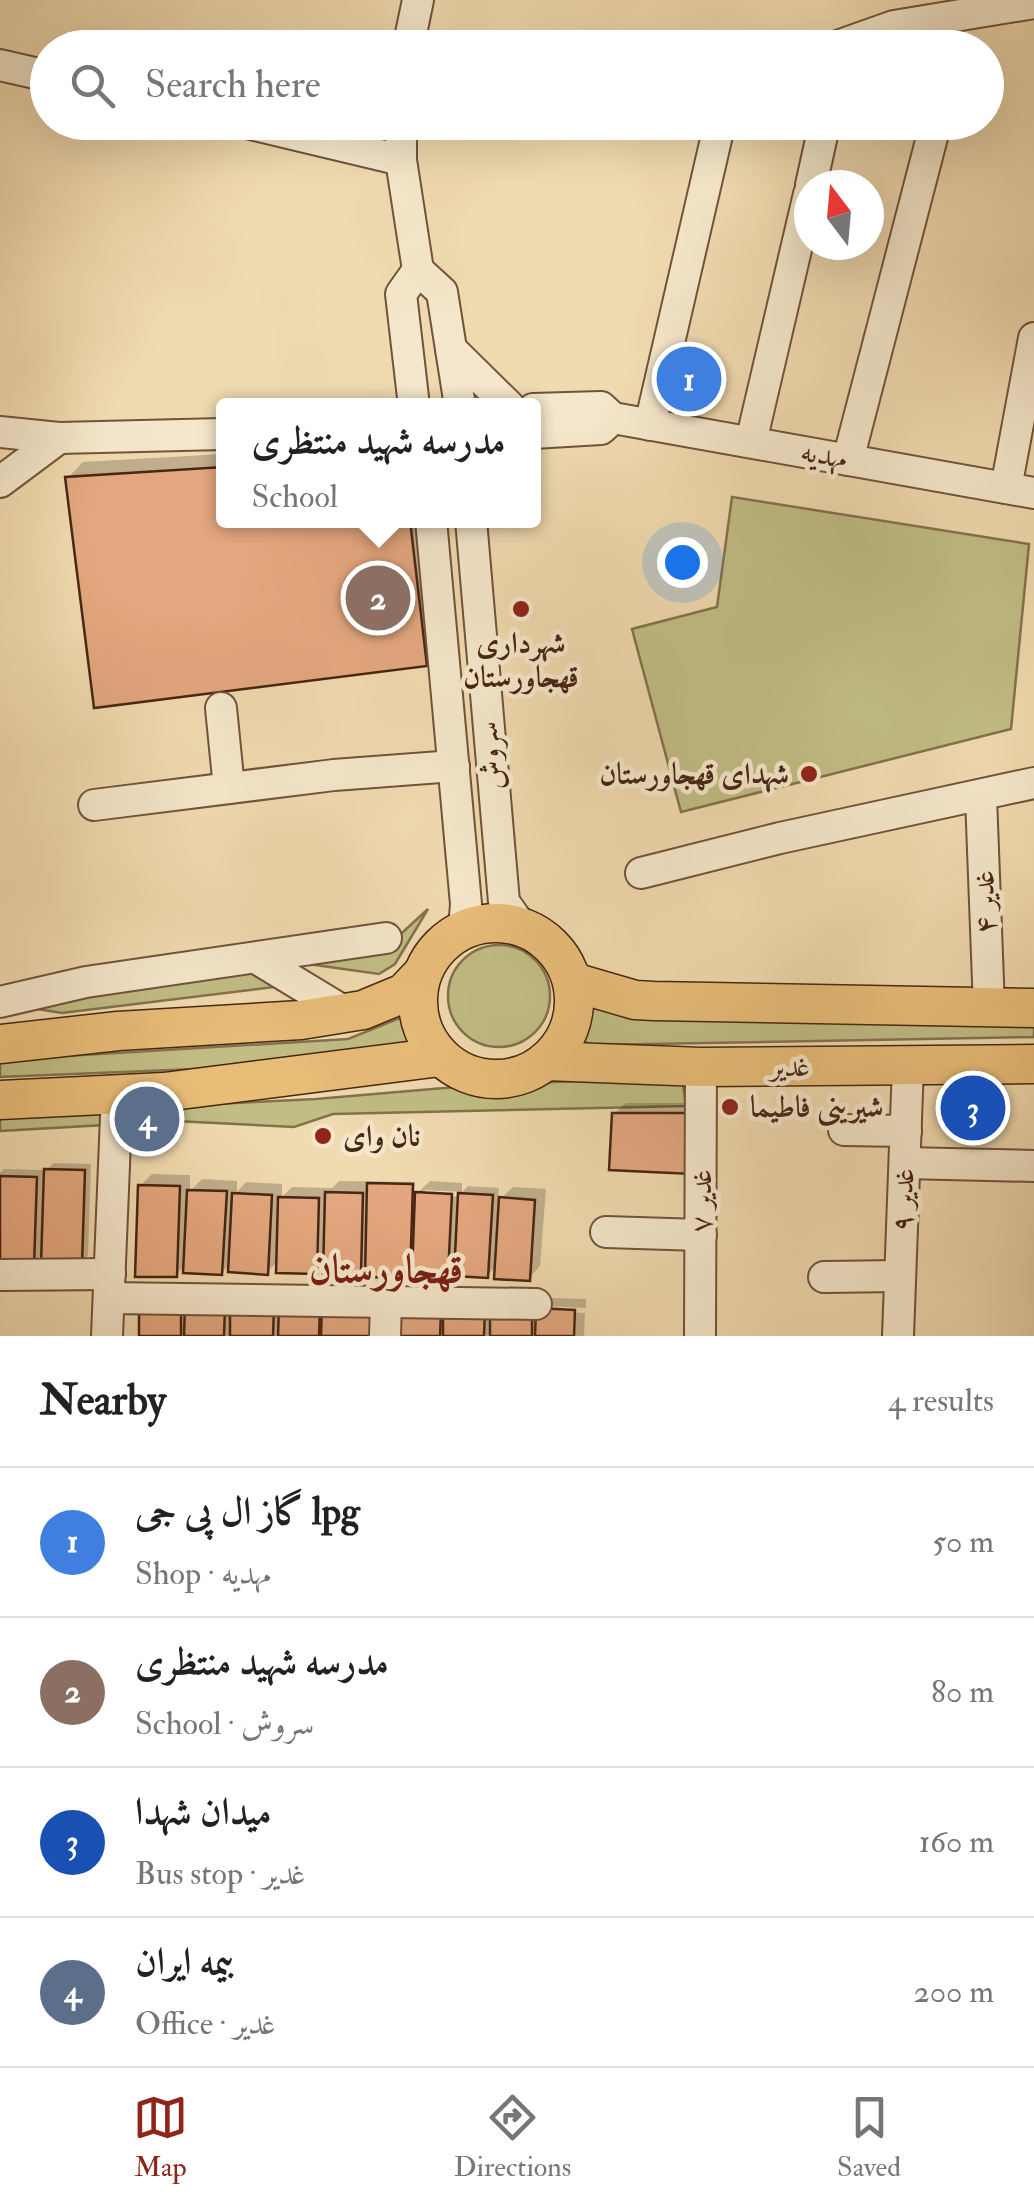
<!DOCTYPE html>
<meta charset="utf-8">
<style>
body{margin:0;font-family:"IM FELL Double Pica",Amiri,serif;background:#f6f6f6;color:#222}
.compass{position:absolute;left:794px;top:170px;width:90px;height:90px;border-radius:50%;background:#fff;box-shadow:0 10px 40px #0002;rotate:344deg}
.you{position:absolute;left:682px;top:562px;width:35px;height:35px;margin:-25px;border:8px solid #fff;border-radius:50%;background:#1a73e8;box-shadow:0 0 0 15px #1a73e833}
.badge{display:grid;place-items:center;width:65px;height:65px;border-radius:50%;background:#8f2418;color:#fff;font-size:32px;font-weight:700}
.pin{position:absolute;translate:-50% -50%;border:5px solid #fff;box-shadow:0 2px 10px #0006}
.popup{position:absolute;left:216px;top:398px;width:325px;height:130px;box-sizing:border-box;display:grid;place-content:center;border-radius:10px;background:#fff;filter:drop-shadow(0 2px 8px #0005);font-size:32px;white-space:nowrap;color:#767676}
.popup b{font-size:38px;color:#222}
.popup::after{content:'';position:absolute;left:50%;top:100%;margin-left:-20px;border:20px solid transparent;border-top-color:#fff}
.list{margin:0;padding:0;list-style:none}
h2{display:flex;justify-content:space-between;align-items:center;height:130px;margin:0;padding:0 40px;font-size:42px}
h2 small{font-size:32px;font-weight:400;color:#767676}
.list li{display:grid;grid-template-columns:65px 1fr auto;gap:30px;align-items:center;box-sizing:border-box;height:150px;padding:0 40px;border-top:2px solid #e0e0e0}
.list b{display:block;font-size:38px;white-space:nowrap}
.list p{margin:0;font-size:32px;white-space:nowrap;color:#767676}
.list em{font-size:32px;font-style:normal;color:#767676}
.icon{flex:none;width:55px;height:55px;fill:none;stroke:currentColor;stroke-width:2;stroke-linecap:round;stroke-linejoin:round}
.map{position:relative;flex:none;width:1034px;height:1336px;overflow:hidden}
.search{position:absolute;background:#fff;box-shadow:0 10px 40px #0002;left:30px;right:30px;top:30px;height:110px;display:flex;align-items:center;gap:25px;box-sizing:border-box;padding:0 35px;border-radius:55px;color:#767676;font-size:38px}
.sheet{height:730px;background:#fff}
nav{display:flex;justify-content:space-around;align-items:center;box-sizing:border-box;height:140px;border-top:2px solid #e0e0e0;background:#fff;font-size:28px;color:#767676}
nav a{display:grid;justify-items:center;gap:5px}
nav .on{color:#8f2418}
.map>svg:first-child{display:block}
</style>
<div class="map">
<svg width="1034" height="1336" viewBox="0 0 1034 1336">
<rect width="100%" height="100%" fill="#f0daaf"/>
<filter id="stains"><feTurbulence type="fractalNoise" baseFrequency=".002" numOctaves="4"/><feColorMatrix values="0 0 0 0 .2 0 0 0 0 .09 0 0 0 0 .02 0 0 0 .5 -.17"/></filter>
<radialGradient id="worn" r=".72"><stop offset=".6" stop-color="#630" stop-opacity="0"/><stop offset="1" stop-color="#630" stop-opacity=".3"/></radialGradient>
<g fill="#c1bd85" stroke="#84724c" stroke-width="2.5">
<polygon points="732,497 1029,544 1011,729 681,812 632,629 717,607"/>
<polygon points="428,909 395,964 379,974 308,964 391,943"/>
<circle cx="499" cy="996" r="51"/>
<polygon points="242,966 290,985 62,1013 31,1008"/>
<polygon points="595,1005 1034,1014 1034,1037 593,1045 579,1040"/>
<polygon points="410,1014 426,1054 314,1064 0,1077 0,1060 348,1039"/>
<polygon points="682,1077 686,1106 333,1114 294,1127 134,1119 132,1108 316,1099 479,1085"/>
<polygon points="99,1109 104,1125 0,1131 0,1116"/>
</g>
<g fill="#0003">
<polygon points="223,454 223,520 426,520 441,648 426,664 68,478 83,462"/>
<polygon points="626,1103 702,1103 703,1160 614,1114"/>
<polygon points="54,1163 91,1164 88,1255 81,1263 44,1252 33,1264 0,1262 0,1173 4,1169 46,1170"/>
<polygon points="152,1174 190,1175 190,1191 202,1179 237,1181 237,1192 246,1182 282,1184 282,1197 292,1187 332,1188 339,1181 415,1182 414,1196 430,1181 462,1183 462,1192 425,1190 425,1195 464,1197 462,1192 468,1186 499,1188 498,1201 513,1187 546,1189 540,1266 529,1278 497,1266 487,1275 457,1263 447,1273 413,1272 409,1275 367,1265 360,1273 326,1261 316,1271 279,1260 267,1272 231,1263 221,1273 186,1264 176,1275 140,1186"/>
<polygon points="293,1296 384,1336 141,1336 142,1307"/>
<polygon points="550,1298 586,1299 586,1308 546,1306 546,1311 585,1313 584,1336 400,1336 401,1311 545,1303"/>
</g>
<g fill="#e4a77f" stroke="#472613" stroke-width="2.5">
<polygon points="223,467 223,520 410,520 427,666 94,708 65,477"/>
<polygon points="612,1113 691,1113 692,1174 609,1170"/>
<polygon points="44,1169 85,1170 82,1265 41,1264"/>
<polygon points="0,1176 37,1177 34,1266 0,1265"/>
<polygon points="367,1183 413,1184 410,1278 365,1277"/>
<polygon points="138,1185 180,1186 177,1277 135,1277"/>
<polygon points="187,1190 227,1191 222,1275 183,1273"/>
<polygon points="325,1192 363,1193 361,1275 323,1275"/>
<polygon points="415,1192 452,1194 448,1276 412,1274"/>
<polygon points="232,1193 272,1195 268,1275 228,1272"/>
<polygon points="458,1193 493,1195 488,1278 454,1276"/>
<polygon points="278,1197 319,1198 317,1274 276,1273"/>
<polygon points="499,1197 535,1200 530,1281 494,1279"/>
<polygon points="322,1305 375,1314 374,1336 321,1336"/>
<rect x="139" y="1306" width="42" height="30"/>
<polygon points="185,1306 225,1307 224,1336 184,1336"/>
<polygon points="279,1306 320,1307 319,1336 278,1336"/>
<polygon points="230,1307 274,1308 273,1336 230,1336"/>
<polygon points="536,1308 575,1310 574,1336 535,1336"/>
<polygon points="443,1309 485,1310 484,1336 443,1336"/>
<polygon points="398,1310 441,1312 440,1336 397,1336"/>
<polygon points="490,1312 532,1313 532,1336 490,1336"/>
</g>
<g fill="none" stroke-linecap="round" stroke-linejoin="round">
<g stroke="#71533a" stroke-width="34">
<g id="minor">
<polyline points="408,48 418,0"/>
<polyline points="832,48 894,26 1034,3"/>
<polyline points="0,65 48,76"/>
<polyline points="242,122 401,160"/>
<polyline points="401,122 401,160 418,270 442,292 460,406"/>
<polyline points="811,185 825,122"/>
<polyline points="451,349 509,406"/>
<polyline points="414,406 401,294 418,270"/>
<polyline points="533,409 601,407 613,418 1034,493"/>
<polyline points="650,425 720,122"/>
<polyline points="0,432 59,438 223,434"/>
<polyline points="533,433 601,429 613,418"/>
<polyline points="751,442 809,194"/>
<polyline points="848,460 936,122"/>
<polyline points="0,482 59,438"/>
<polyline points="1006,488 1034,338"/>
<polyline points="431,520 466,904 464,929"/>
<polyline points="471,520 504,902 521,926"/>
<polyline points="221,708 229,788"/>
<polyline points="981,797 989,1008"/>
<polyline points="94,805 334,775 454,766"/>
<polyline points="641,873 780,838 1034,783"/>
<polyline points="256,958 345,1012"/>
<polyline points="0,1002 86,982 386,938"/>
<polyline points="844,1130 906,1131"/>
<polyline points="905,1163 1034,1166"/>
<polyline points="606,1232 701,1235"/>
<polyline points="0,1275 110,1274"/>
<polyline points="824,1277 900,1276"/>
<polyline points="109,1298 536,1304"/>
<polyline points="107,1336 117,1092"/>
<polyline points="385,1336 386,1302"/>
<polyline points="700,1336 701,1067"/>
<polyline points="898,1336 908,1065"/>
</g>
</g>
<g stroke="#472613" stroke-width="41">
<g id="major">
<circle cx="496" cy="1001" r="78"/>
<polyline points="573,982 635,1000 654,1001 1034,1008"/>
<polyline points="0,1044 118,1031 301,1020 363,1010 404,993 421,975"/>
<polyline points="546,1061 701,1067 1034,1064"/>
<polyline points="0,1100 164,1092 440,1057"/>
</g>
</g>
<use href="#minor" stroke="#f5e7cb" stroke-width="30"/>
<use href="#major" stroke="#e8bd78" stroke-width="38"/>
</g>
<g fill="#8f2418" stroke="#f5e7cb" stroke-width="4">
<circle cx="521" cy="609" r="10"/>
<circle cx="809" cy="774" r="10"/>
<circle cx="730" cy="1107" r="10"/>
<circle cx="323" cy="1136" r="10"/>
</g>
<g text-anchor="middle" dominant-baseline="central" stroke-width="9" stroke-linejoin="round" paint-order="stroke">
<g font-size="30" fill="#472613" stroke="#f5e7cb">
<text transform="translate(824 455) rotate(10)">مهدیه</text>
<text transform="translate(490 756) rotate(-96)">سروش</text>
<text transform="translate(985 902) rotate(-92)">غدیر ۴</text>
<text x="790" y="1066">غدیر</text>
<text transform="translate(903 1200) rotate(-88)">غدیر ۹</text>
<text transform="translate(701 1201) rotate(-90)">غدیر ۷</text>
</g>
<g font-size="30" font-weight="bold" fill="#472613" stroke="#f5e7cb" text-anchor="start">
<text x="521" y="643" text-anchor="middle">شهرداری<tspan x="521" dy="34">قهجاورستان</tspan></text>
<text x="789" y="774" text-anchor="end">شهدای قهجاورستان</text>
<text x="750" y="1107">شیرینی فاطیما</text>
<text x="343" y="1136">نان وای</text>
</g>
<g font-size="40" font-weight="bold" fill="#7a1f14" stroke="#f5e7cb">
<text x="386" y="1269">قهجاورستان</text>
</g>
</g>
<rect width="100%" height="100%" filter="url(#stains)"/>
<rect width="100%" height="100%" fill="url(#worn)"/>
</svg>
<svg class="compass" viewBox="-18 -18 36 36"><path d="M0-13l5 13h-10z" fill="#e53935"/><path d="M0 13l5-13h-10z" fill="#767676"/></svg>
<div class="you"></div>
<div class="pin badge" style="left:689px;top:379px;background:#3f7fe0">1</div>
<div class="pin badge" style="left:378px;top:598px;background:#8d6e63">2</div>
<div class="popup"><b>مدرسه شهید منتظری</b>School</div>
<div class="pin badge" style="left:973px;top:1108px;background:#1a4fb4">3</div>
<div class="pin badge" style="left:147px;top:1119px;background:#5c6f8a">4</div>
<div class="search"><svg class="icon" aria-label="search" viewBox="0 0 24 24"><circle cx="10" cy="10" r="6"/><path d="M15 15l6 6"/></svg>Search here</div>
</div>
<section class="sheet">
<h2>Nearby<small>4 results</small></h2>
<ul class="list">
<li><span class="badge" style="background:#3f7fe0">1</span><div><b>گاز ال پی جی lpg</b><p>Shop · مهدیه</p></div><em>50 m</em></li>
<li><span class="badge" style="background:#8d6e63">2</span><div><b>مدرسه شهید منتظری</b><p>School · سروش</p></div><em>80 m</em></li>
<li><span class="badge" style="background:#1a4fb4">3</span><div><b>میدان شهدا</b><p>Bus stop · غدیر</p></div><em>160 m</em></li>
<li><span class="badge" style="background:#5c6f8a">4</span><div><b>بیمه ایران</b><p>Office · غدیر</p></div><em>200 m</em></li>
</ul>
</section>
<nav>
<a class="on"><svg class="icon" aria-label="map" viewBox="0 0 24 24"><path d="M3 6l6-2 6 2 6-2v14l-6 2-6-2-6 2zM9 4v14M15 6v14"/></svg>Map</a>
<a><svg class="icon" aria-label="directions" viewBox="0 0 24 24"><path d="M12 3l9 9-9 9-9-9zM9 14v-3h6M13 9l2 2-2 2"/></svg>Directions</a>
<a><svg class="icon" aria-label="saved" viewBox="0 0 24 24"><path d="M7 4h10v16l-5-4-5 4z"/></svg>Saved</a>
</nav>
